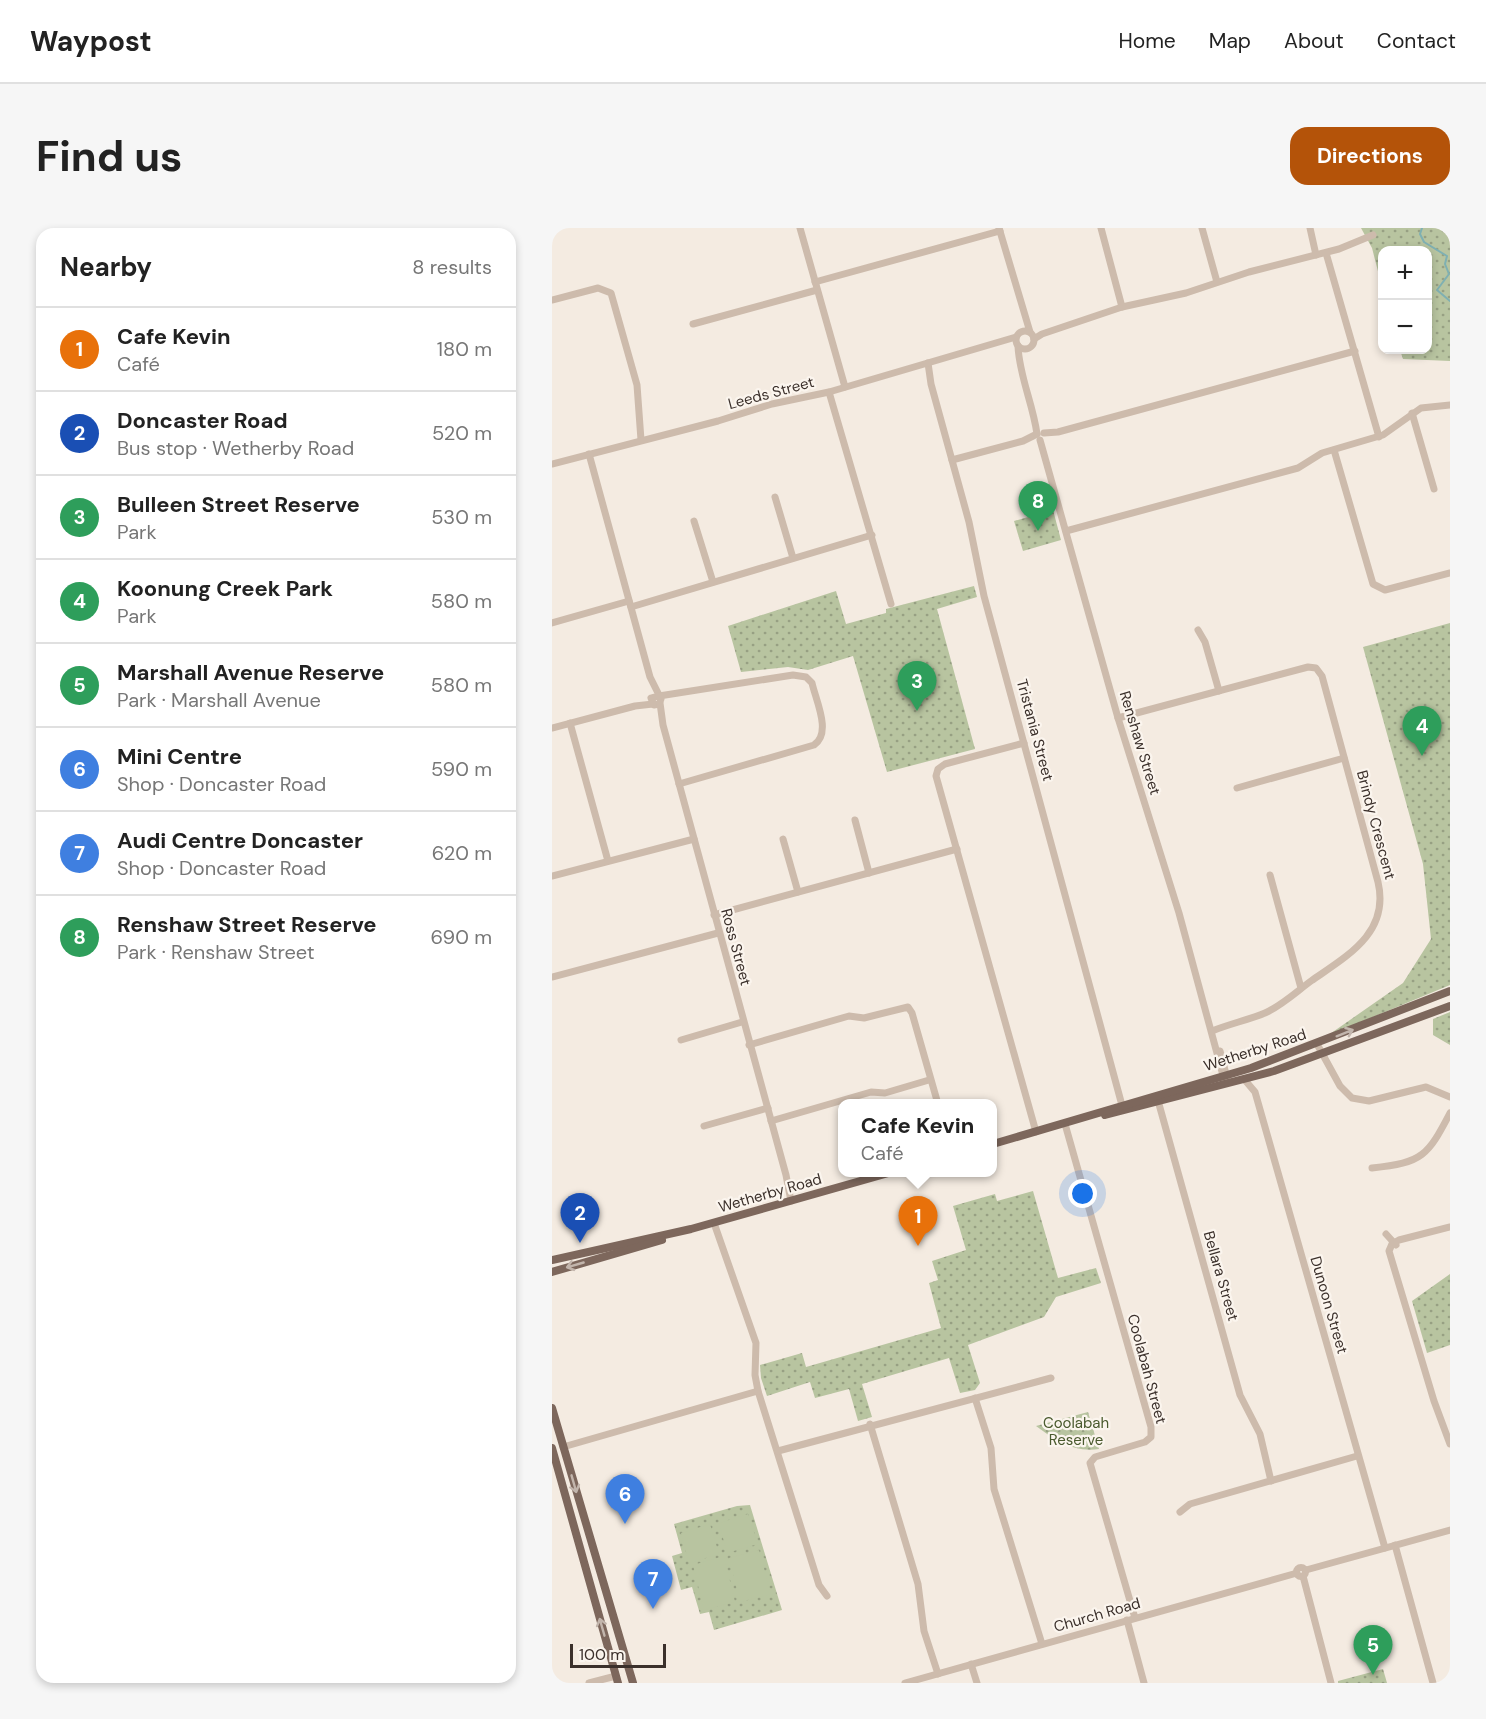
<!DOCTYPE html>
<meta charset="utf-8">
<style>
body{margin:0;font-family:"DM Sans",sans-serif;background:#f6f6f6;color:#222}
.controls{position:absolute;right:18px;top:18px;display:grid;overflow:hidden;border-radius:12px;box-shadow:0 3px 9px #0003}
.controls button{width:54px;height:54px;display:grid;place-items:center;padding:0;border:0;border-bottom:2px solid #e0e0e0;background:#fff;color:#222;font:30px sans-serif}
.scale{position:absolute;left:18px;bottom:15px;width:96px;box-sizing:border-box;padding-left:6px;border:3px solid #3b302b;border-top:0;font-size:16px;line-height:21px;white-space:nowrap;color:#3b302b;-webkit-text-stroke:4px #fbf5ee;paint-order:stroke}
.you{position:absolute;left:531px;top:966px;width:21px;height:21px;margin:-15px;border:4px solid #fff;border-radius:50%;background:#1a73e8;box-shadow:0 0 0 9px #1a73e833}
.badge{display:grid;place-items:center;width:39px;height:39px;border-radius:50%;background:#b45309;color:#fff;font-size:20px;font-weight:700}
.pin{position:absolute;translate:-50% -50px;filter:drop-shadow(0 2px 3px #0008)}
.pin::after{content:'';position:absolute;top:32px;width:21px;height:18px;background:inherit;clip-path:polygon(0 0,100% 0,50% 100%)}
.popup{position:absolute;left:286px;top:871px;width:159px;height:78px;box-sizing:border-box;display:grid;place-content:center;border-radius:12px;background:#fff;filter:drop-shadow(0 2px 4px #0005);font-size:20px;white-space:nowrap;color:#767676}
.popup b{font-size:22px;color:#222}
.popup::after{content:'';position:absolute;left:50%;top:100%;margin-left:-12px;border:12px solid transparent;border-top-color:#fff}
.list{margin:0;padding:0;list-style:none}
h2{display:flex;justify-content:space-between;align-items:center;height:78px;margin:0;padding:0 24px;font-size:26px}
h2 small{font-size:20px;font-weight:400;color:#767676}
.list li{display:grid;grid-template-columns:39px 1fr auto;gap:18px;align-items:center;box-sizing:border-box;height:84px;padding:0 24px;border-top:2px solid #e0e0e0}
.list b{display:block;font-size:22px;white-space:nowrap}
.list p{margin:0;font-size:20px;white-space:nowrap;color:#767676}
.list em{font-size:20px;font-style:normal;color:#767676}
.map{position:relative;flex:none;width:898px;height:1455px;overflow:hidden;border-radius:18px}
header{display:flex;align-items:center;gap:36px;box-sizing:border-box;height:84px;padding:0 30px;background:#fff;border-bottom:2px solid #e0e0e0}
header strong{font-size:28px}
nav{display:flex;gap:33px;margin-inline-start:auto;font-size:21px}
.intro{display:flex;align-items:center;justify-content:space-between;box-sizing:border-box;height:144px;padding:0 36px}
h1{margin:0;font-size:42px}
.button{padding:15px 27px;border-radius:18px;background:#b45309;color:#fff;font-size:21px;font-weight:700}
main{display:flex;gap:36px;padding:0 36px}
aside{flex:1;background:#fff;border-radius:18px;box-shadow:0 3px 9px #0003}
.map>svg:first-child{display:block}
</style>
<header>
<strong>Waypost</strong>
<nav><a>Home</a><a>Map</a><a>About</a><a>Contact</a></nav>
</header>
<div class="intro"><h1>Find us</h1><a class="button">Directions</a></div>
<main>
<aside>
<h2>Nearby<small>8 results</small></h2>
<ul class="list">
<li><span class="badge" style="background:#e8710a">1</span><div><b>Cafe Kevin</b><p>Café</p></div><em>180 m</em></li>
<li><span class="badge" style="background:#1a4fb4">2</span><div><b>Doncaster Road</b><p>Bus stop · Wetherby Road</p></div><em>520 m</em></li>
<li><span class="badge" style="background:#2e9e5b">3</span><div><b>Bulleen Street Reserve</b><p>Park</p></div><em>530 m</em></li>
<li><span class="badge" style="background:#2e9e5b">4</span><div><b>Koonung Creek Park</b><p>Park</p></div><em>580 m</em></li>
<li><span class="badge" style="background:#2e9e5b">5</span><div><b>Marshall Avenue Reserve</b><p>Park · Marshall Avenue</p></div><em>580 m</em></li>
<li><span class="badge" style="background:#3f7fe0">6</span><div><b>Mini Centre</b><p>Shop · Doncaster Road</p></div><em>590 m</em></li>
<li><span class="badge" style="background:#3f7fe0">7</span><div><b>Audi Centre Doncaster</b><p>Shop · Doncaster Road</p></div><em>620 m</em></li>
<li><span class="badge" style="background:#2e9e5b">8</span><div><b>Renshaw Street Reserve</b><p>Park · Renshaw Street</p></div><em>690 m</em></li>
</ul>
</aside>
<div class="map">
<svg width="898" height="1455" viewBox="0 0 898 1455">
<defs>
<pattern id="green-dots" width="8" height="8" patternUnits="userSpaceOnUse" patternTransform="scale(1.5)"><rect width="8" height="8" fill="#b8c4a0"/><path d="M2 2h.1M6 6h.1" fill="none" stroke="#97a083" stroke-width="1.8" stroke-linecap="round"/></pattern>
</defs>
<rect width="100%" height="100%" fill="#f4ebe1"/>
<g fill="url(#green-dots)">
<polygon points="809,0 898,0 898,133 851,131 848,122 876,122 876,22 830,22 830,59 820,20"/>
<polygon points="501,282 509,312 471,323 462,293"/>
<polygon points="422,358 425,369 385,381 423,521 335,544 301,428 256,442 236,439 189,444 176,398 284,363 294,396 334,385 334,381"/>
<polygon points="898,395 898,757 775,808 851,755 879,711 871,636 811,419"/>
<polygon points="898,784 898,817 881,807 881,791"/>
<polygon points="481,963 506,1050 544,1040 549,1055 504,1069 492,1089 416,1117 428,1155 423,1162 408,1165 397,1130 310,1156 320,1189 306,1193 297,1161 263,1170 258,1154 215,1168 209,1150 208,1137 250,1125 254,1139 389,1100 377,1055 386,1052 380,1033 414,1022 401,978 443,966 445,973"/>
<polygon points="898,1046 898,1117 875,1125 860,1073"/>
<path d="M536,1184L547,1221C522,1225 503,1212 484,1198Z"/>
<polygon points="198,1277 230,1382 162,1402 157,1384 148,1386 140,1359 129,1362 120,1328 130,1325 122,1296 185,1278"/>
<polygon points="831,1441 835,1455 786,1455 786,1453"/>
</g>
<g fill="#b8c4a0">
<polygon points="196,1286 206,1316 175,1325 167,1295"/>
<polygon points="158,1296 167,1326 137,1335 129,1305"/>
<polygon points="207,1322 219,1366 188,1374 177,1330"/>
<polygon points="172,1328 183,1374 152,1382 141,1337"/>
</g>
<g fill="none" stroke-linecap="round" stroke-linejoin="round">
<polyline stroke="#7fb0b2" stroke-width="2" points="870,0 868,6 872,14 895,28 893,36 897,46 885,62 898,73"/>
<g stroke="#cdbbac" stroke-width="7">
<polyline points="248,0 293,159"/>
<polyline points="447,0 478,104"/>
<polyline points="549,0 570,79"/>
<polyline points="650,0 665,54"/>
<polyline points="758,0 764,27"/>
<polyline points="774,25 827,209"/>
<polyline points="263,54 448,3"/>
<polyline points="0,72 46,60 59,65 85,157 89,212"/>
<polyline points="141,96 265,62"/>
<circle cx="473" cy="112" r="9"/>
<polyline points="482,111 490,106 570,79 634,65 697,44 787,21 821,7"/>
<path d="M466,118C467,147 481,176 485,206"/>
<polyline points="376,135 379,156 417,294 432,368 571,881"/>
<polyline points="277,164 339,376"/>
<polyline points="860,185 882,261"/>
<polyline points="492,205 506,204 803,123"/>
<polyline points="488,212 566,490 627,685 672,851"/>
<polyline points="782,222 821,356 833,362 898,345"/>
<polyline points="37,226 98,449 109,471 107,476 102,477 99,470 106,468"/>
<polyline points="400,232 471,213 485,206"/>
<polyline points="0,236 166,193 220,176 277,164 464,109"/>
<polyline points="223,269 241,330"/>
<polyline points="142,293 161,354"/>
<polyline points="514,303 746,240 770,225 831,207 869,180 898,177"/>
<polyline points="79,379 320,307"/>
<polyline points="0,395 77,373"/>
<polyline points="646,402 653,414 667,463"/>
<path d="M107,468L241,447L254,449L260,455C264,473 280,505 262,517L127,556"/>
<polyline points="108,475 111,497 234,947 239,973"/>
<path d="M566,490L756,439L764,440L770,448L826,654C838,705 795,728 759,753C744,764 729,778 713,785C696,792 677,796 660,803"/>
<polyline points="18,495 56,633"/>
<polyline points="0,500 83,478 101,476"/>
<polyline points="472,515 393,536 386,541 384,548 484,904"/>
<polyline points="685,560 792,530"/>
<polyline points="303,592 317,645"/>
<polyline points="231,611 246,664"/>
<polyline points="718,647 749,760"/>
<polyline points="0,648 142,611"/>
<polyline points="162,687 405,621"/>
<polyline points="0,749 166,705"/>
<polyline points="129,812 190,794"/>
<polyline points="765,816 788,858 800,870 817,873 874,859 898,869"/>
<polyline points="197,817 297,788 312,790 356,779 360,785 386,876"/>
<polyline points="668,823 675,850"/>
<polyline points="692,851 703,864 833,1320"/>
<polyline points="605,869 688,1167 708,1206 719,1253"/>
<polyline points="219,893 319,864 333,865 377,852"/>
<polyline points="513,896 599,1199 599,1209 593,1214 543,1229 538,1235 583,1390"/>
<polyline points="152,898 216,880"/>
<path d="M820,940C871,935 876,927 898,885"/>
<polyline points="162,995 204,1115 203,1147 206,1163 267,1357 275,1368"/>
<polyline points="898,999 847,1012 840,1016 837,1023 882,1173 898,1216"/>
<polyline points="834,1006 844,1017"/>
<polyline points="423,1170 439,1220 442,1261 490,1416"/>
<polyline points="318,1196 366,1356 372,1403 386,1446"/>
<polyline points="11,1219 206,1163"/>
<polyline points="226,1223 499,1150"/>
<polyline points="628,1284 638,1276 805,1228"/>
<polyline points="843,1317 881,1455"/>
<circle cx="749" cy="1344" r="4.5"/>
<polyline points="754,1342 898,1302"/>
<polyline points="751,1348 779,1455"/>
<polyline points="575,1392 592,1455"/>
<polyline points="419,1436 425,1455"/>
<polyline points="37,1455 64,1448"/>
<polyline points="353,1455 745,1345"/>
</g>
<g stroke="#7d675c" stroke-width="8">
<polyline points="553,887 722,843 898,778"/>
<polyline points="441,916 699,840 898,763"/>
<polyline points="0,1032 139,1001 340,944"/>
<polyline points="0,1044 110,1012"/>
<polyline points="0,1180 81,1455"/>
<polyline points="0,1220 66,1455"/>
</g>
</g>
<defs><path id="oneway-shaft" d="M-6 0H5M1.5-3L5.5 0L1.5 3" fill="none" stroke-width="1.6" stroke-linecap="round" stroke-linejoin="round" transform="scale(1.5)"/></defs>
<g stroke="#c2b5ac">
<use href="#oneway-shaft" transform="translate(793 805) rotate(-22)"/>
<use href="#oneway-shaft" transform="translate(23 1037) rotate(164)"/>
<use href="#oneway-shaft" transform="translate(22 1256) rotate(74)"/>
<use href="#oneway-shaft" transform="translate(50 1399) rotate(-106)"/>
</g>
<g text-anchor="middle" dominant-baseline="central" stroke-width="4.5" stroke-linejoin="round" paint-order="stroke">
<g font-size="15" fill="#3b302b" stroke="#fbf5ee">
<text transform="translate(219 165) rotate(-15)">Leeds Street</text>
<text transform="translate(483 502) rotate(75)">Tristania Street</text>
<text transform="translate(588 515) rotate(73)">Renshaw Street</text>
<text transform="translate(824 597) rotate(75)">Brindy Crescent</text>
<text transform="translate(184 719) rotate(75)">Ross Street</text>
<text transform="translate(703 822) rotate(-18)">Wetherby Road</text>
<text transform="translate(218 965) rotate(-16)">Wetherby Road</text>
<text transform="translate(669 1048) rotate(74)">Bellara Street</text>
<text transform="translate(777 1077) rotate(74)">Dunoon Street</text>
<text transform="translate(595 1141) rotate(75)">Coolabah Street</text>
<text transform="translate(545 1387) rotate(-16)">Church Road</text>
</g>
<g font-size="15" fill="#4a5a2e" stroke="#fbf5ee">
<text x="524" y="1195">Coolabah<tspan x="524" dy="17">Reserve</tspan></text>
</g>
</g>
</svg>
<div class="controls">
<button>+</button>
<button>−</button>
</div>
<div class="scale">100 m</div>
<div class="you"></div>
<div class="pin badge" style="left:366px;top:1018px;background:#e8710a">1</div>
<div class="popup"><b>Cafe Kevin</b>Café</div>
<div class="pin badge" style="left:28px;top:1015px;background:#1a4fb4">2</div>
<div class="pin badge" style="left:365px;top:483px;background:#2e9e5b">3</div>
<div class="pin badge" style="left:870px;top:528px;background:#2e9e5b">4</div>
<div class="pin badge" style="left:821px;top:1447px;background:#2e9e5b">5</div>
<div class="pin badge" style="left:73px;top:1296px;background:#3f7fe0">6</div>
<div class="pin badge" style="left:101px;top:1381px;background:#3f7fe0">7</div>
<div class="pin badge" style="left:486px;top:303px;background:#2e9e5b">8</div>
</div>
</main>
